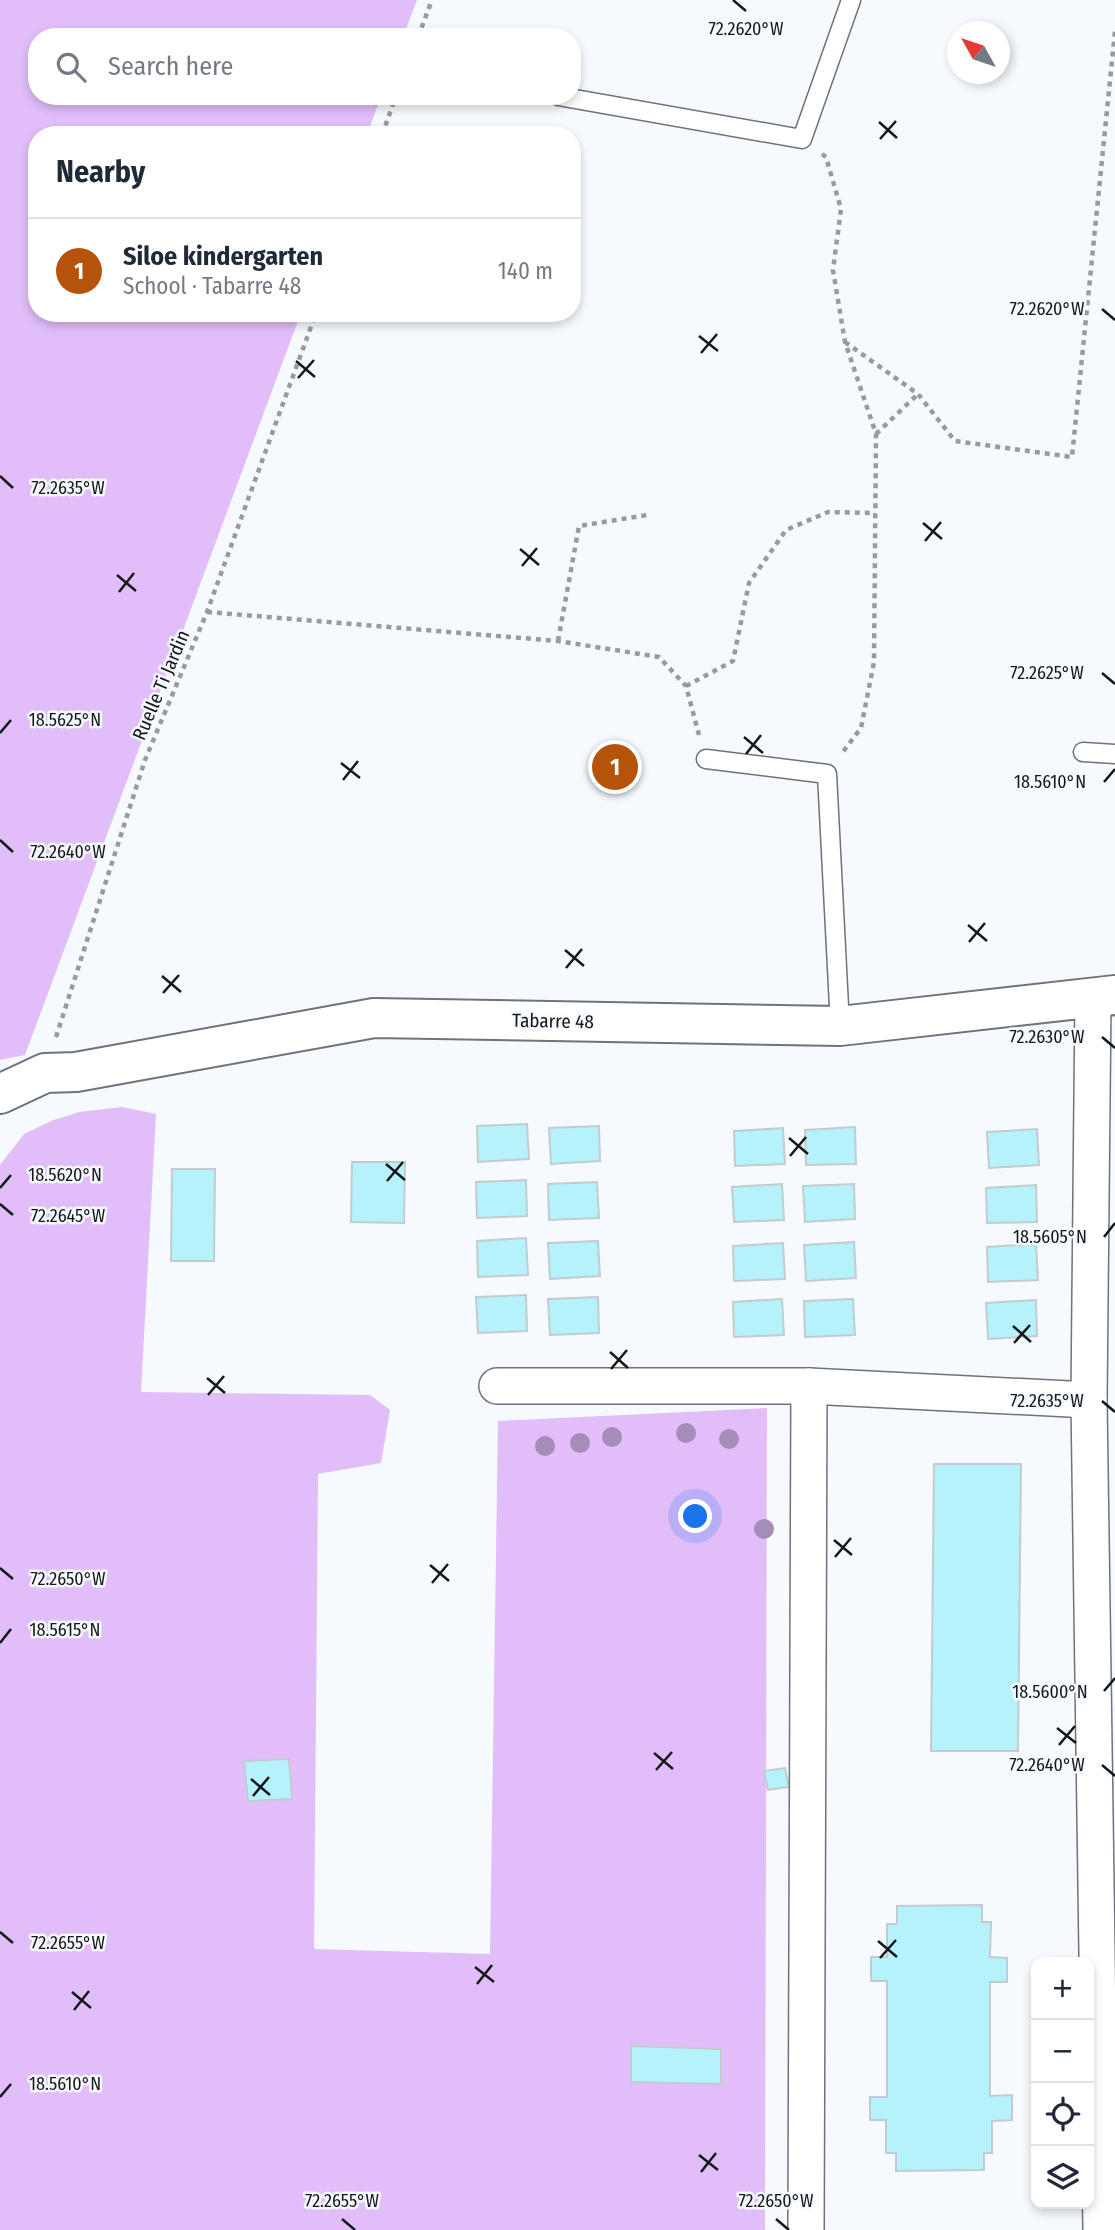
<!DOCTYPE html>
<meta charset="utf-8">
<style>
body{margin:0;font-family:"Fira Sans Condensed",sans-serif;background:#f6f6f7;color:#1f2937}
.controls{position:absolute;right:21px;bottom:21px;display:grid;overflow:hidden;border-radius:14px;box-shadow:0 4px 10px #0003}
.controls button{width:63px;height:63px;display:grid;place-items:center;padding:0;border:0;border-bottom:2px solid #e0e1e3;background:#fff;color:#1f2937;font:35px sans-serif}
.compass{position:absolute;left:947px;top:21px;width:63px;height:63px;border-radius:50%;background:#fff;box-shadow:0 4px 10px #0003;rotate:310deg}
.you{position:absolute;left:696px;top:1517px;width:24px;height:24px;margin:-18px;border:5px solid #fff;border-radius:50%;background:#1a73e8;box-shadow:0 0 0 10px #1a73e833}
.badge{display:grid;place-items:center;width:46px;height:46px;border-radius:50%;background:#b45309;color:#fff;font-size:23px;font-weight:700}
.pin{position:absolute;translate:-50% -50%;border:4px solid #fff;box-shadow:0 2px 7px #0006}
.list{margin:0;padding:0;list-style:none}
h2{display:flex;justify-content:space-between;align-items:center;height:91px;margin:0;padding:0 28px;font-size:30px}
h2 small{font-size:23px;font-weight:400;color:#747a83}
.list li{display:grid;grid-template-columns:46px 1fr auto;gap:21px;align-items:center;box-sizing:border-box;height:105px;padding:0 28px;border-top:2px solid #e0e1e3}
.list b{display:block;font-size:26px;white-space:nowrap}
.list p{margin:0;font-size:23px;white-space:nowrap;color:#747a83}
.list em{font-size:23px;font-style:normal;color:#747a83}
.icon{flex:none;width:38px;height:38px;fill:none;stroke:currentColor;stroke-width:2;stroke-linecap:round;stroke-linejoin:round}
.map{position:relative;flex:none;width:1115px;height:2230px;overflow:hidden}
.search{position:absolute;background:#fff;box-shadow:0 4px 10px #0003;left:28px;top:28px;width:553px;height:77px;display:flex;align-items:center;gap:18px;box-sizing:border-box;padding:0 24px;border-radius:28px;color:#747a83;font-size:26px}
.panel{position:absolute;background:#fff;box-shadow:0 4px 10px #0003;left:28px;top:126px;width:553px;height:196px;border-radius:28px}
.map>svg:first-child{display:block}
</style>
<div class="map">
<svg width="1115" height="2230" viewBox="0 0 1115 2230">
<rect width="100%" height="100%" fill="#f6fafe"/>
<g fill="#e1befa">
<polygon points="0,0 417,0 403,37 37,37 37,96 381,96 367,135 37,135 37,313 301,313 25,1055 0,1060"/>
<polygon points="122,1107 156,1114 141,1392 370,1395 390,1410 381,1463 318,1474 314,1949 490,1954 498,1421 767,1408 765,2230 0,2230 0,1165 24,1134 51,1121 79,1112"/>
</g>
<g fill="#b5f2fb" stroke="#c2ccce" stroke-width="2">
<polygon points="527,1124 529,1159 478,1162 477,1126"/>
<polygon points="599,1126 600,1161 551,1164 549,1128"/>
<polygon points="855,1127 856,1164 806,1165 805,1130"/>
<polygon points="783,1128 785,1164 735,1166 734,1131"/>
<polygon points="1037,1129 1039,1165 989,1168 987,1132"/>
<polygon points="352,1162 405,1162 404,1223 351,1222"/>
<polygon points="172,1169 215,1169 214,1261 171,1261"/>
<polygon points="526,1180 527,1216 477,1218 476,1182"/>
<polygon points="597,1182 599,1218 549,1220 548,1184"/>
<polygon points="782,1184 784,1220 734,1222 732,1187"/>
<polygon points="854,1184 855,1219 805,1222 803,1186"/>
<polygon points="1036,1185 1037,1222 987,1223 986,1188"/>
<polygon points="526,1238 528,1275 478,1277 477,1241"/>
<polygon points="598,1241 600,1276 550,1279 548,1243"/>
<polygon points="854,1242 856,1278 806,1281 804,1245"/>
<polygon points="783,1243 785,1279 734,1281 733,1246"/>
<polygon points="1036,1244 1038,1280 988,1282 987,1247"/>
<polygon points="526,1295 527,1331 478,1333 476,1297"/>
<polygon points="598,1297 599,1333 550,1335 548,1299"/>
<polygon points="782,1299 784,1335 734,1337 733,1302"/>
<polygon points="853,1299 855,1335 805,1337 804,1301"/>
<polygon points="1036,1300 1037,1336 988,1339 986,1303"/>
<polygon points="934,1464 1021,1464 1018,1751 931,1751"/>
<polygon points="289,1759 292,1799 248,1801 244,1761"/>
<polygon points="785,1768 789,1787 768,1790 764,1771"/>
<polygon points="982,1905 982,1922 991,1922 990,1957 1007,1958 1007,1982 990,1982 990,2096 1012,2095 1012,2120 992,2121 992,2153 984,2153 984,2170 896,2171 896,2153 886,2153 886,2120 870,2120 870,2097 887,2097 887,1981 871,1981 871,1957 887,1957 887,1924 897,1924 897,1906"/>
<polygon points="631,2046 721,2049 721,2084 631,2082"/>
</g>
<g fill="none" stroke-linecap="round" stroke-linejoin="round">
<g stroke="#6d7379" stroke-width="21">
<g id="lane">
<polyline points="558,96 802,139 851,0"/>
<polyline points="1083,752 1115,754"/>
<polyline points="706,759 827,774 840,1026"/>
</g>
</g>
<g stroke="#6d7379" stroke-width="38">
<g id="street">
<polyline points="1093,998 1089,1400 1101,2230"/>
<polyline points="497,1386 809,1386 1089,1400"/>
<polyline points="806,2230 809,1386"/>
</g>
</g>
<g stroke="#6d7379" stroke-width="42">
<polyline id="secondary" points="0,1094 45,1073 76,1072 374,1018 840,1026 1115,995"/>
</g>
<g stroke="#979b9e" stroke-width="4.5" stroke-dasharray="5 5" stroke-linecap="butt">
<polyline points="418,37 432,0"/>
<polyline points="382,135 396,96"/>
<polyline points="822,154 826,157 841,209 833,270 845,342 876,434 874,662 861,728 842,753"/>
<polyline points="845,342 918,394 955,441 1072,457 1115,31"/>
<polyline points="876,434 918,394"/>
<polyline points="207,612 558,641 659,657 686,686 699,735"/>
<polyline points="558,641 579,526 647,515"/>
<polyline points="686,686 733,661 749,583 786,530 828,512 875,513"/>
<polyline points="56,1037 145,760 207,612 316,313"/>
</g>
<use href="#lane" stroke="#fff" stroke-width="18"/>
<use href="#street" stroke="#fff" stroke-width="35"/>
<use href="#secondary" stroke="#fff" stroke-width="38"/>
</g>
<g fill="#a68cb9">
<circle cx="686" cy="1433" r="10"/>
<circle cx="612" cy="1437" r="10"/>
<circle cx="729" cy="1439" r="10"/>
<circle cx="580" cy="1443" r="10"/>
<circle cx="545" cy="1446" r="10"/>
<circle cx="764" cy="1529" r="10"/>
</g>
<path fill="none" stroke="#15181a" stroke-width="2.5" d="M733,0L746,11M879,122L897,138M880,139L896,121M1102,309L1115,320M699,336L718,351M701,353L717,334M296,361L315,377M298,378L314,360M0,476L13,488M923,523L942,539M925,541L941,522M520,549L539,565M522,566L537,548M117,575L136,591M119,592L134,573M1102,673L1115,684M0,733L11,720M744,737L763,753M746,754L761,735M341,763L360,778M343,780L358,761M1104,782L1115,769M0,840L13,852M968,925L987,941M969,942L985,923M565,950L584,966M566,968L582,949M162,976L181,992M163,993L179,975M1102,1037L1115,1048M789,1138L808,1154M790,1156L806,1137M386,1164L405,1180M387,1181L403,1162M0,1188L11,1175M0,1204L13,1215M1104,1237L1115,1223M1013,1326L1031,1342M1014,1343L1030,1325M610,1352L628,1368M611,1369L627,1350M207,1378L225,1393M208,1395L224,1376M1102,1401L1115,1412M834,1540L852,1555M835,1557L851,1538M430,1565L449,1581M0,1568L13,1579M432,1583L448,1564M0,1643L11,1629M1104,1691L1115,1678M1057,1728L1076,1743M1059,1745L1075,1726M654,1753L673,1769M1102,1765L1115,1776M656,1770L672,1752M251,1779L270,1795M253,1796L269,1777M0,1932L13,1943M878,1941L897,1957M880,1958L896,1940M475,1967L494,1982M477,1984L492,1965M72,1992L91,2008M74,2010L89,1991M0,2097L11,2084M699,2155L718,2170M701,2172L716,2153M342,2219L355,2230M776,2219L789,2230"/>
<g text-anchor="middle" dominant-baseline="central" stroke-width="5" stroke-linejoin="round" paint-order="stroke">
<g font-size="19" fill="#15181a" stroke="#f6fafe">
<text transform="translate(161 685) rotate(-67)">Ruelle Ti Jardin</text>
<text transform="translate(553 1021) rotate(1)">Tabarre 48</text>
</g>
</g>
<g font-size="18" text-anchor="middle" fill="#15181a" stroke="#f6fafe" stroke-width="5" stroke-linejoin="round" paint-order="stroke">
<text x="746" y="35">72.2620°W</text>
<text x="1047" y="315">72.2620°W</text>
<text x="68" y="494">72.2635°W</text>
<text x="1047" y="679">72.2625°W</text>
<text x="65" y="726">18.5625°N</text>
<text x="1050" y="788">18.5610°N</text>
<text x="68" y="858">72.2640°W</text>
<text x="1047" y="1043">72.2630°W</text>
<text x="65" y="1181">18.5620°N</text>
<text x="68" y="1222">72.2645°W</text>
<text x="1050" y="1243">18.5605°N</text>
<text x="1047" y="1407">72.2635°W</text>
<text x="68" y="1585">72.2650°W</text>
<text x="65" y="1636">18.5615°N</text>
<text x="1050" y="1698">18.5600°N</text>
<text x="1047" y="1771">72.2640°W</text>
<text x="68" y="1949">72.2655°W</text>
<text x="65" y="2090">18.5610°N</text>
<text x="342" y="2207">72.2655°W</text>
<text x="776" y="2207">72.2650°W</text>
</g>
</svg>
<div class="controls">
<button>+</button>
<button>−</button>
<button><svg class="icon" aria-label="locate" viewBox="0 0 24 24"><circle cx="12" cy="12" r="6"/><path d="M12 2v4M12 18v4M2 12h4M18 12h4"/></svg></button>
<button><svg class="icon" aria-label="layers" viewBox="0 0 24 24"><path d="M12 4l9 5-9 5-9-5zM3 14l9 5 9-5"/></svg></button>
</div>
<svg class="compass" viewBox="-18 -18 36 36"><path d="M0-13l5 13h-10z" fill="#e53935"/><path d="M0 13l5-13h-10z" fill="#747a83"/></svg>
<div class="you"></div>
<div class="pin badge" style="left:615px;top:767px">1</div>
<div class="search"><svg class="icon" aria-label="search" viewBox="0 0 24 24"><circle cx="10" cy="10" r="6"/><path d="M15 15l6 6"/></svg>Search here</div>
<section class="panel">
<h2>Nearby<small></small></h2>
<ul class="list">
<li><span class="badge">1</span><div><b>Siloe kindergarten</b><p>School · Tabarre 48</p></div><em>140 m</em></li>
</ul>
</section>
</div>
